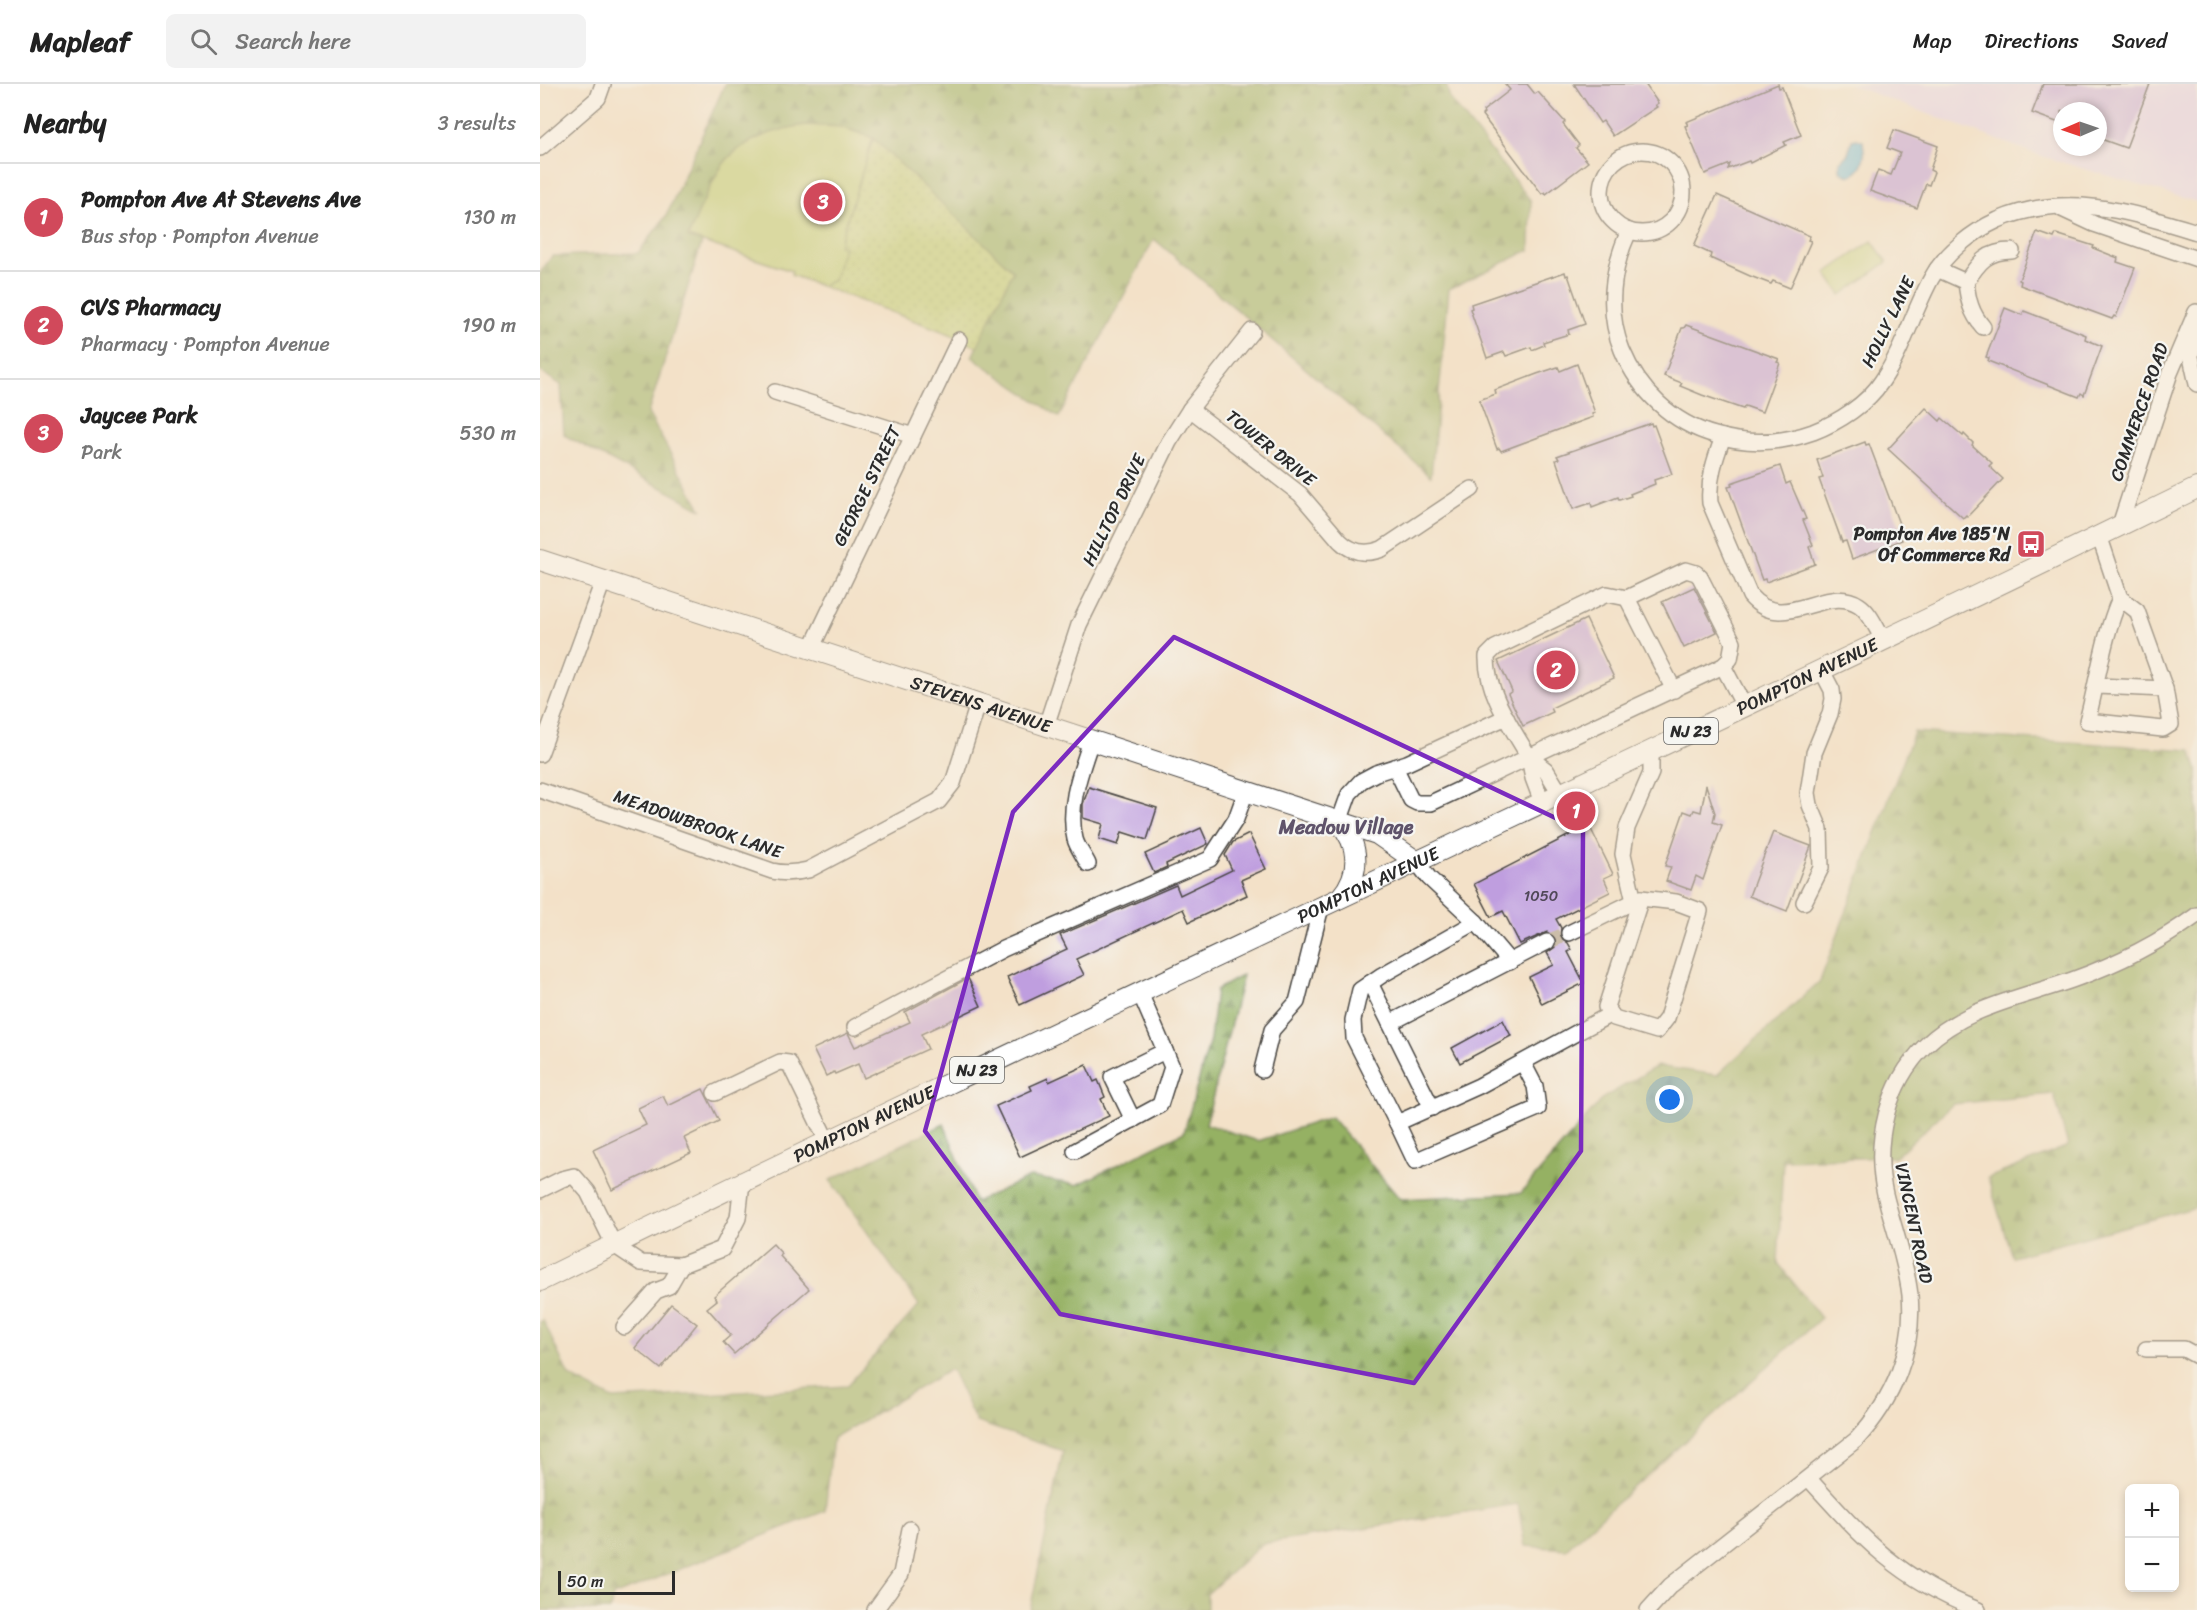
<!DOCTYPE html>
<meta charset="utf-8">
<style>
body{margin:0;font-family:Sriracha,sans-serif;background:#f2f2f2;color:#222}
.controls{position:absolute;right:18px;bottom:18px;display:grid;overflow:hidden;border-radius:9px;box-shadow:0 3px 9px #0003}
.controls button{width:54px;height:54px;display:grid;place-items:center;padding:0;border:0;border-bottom:2px solid #e0e0e0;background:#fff;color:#222;font:30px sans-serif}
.compass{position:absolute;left:1513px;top:18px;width:54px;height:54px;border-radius:50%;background:#fff;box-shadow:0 3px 9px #0003;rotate:268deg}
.scale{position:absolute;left:18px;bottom:15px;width:117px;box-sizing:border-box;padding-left:6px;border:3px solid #2b2b2b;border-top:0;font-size:16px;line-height:21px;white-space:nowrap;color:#2b2b2b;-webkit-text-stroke:4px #f6f6f2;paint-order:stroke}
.you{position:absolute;left:1130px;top:1016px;width:21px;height:21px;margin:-15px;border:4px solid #fff;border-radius:50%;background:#1a73e8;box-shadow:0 0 0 9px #1a73e833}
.badge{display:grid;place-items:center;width:39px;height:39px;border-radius:50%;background:#d1495b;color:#fff;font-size:20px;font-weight:700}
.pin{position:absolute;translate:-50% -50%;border:3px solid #fff;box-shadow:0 2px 6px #0006}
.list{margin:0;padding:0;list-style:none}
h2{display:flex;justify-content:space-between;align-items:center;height:78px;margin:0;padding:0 24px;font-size:26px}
h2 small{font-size:20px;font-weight:400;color:#767676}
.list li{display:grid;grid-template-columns:39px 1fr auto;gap:18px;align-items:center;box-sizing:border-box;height:108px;padding:0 24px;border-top:2px solid #e0e0e0}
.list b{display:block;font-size:22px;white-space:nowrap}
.list p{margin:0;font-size:20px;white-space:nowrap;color:#767676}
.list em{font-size:20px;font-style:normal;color:#767676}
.icon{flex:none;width:33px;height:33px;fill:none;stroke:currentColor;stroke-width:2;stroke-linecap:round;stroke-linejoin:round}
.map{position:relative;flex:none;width:1657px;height:1526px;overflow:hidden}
header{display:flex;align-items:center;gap:36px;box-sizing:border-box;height:84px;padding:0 30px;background:#fff;border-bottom:2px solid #e0e0e0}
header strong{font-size:28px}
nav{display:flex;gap:33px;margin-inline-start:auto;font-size:21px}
.search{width:420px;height:54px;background:#f2f2f2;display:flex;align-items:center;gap:15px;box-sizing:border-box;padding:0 21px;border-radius:9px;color:#767676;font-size:22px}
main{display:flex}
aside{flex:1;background:#fff}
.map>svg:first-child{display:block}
</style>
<header>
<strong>Mapleaf</strong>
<div class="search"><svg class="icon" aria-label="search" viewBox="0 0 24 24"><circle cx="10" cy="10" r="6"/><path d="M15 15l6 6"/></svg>Search here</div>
<nav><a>Map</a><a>Directions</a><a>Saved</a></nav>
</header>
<main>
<aside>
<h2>Nearby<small>3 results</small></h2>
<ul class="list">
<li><span class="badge">1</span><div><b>Pompton Ave At Stevens Ave</b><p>Bus stop · Pompton Avenue</p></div><em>130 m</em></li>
<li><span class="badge">2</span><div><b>CVS Pharmacy</b><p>Pharmacy · Pompton Avenue</p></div><em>190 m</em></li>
<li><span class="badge">3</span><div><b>Jaycee Park</b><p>Park</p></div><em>530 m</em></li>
</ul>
</aside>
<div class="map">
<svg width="1657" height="1526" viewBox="0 0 1657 1526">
<defs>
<pattern id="forest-firs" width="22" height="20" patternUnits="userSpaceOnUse" patternTransform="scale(1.5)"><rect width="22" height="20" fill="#95b163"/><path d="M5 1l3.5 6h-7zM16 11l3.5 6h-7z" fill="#7a9052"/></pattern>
<pattern id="park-dots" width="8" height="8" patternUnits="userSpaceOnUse" patternTransform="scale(1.5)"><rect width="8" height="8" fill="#bcce71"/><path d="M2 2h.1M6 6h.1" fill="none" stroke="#a2b162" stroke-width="1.8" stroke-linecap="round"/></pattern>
</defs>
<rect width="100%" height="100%" fill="#f6f6f2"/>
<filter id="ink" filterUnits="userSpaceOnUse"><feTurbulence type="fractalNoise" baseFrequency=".0167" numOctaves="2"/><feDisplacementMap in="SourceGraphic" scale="12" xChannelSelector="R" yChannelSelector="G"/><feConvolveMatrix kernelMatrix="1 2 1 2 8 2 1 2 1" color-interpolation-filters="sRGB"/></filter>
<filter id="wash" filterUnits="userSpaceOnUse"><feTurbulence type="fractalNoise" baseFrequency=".008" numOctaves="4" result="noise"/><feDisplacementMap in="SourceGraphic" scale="24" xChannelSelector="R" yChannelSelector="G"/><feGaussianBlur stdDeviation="1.35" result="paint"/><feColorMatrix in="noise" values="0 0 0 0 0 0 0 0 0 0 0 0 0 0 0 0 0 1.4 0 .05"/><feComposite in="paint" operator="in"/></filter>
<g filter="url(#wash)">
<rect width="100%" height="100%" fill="#f3e1c8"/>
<path fill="#e4d3f1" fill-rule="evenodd" d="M1308,0H1657V118L1504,73ZM1522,27H1558V63H1522Z"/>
<g fill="url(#forest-firs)" stroke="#606e47" stroke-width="1.5">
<polygon points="185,0 906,0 910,15 991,117 990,166 909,205 891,392 614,155 519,333 432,273 472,186 317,48 301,43 266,41 148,153 162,158 108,329 161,425 24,351 21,301 0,287 0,189 12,172 98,169 126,132"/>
<polygon points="1374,648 1651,666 1657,685 1657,1123 1472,1173 1448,1094 1528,1062 1514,1010 1413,1020 1355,1073 1243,1076 1238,1179 1281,1234 1026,1465 985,1462 978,1420 722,1460 667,1510 667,1526 490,1526 523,1367 436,1338 411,1285 293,1354 285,1427 73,1512 70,1526 0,1526 0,1238 3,1236 29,1292 73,1315 307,1302 379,1221 290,1096 404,1040 435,1118 490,1093 537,1101 644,1048 670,956 676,906 703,891 666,1040 718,1057 791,1033 860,1115 981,1109 1063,1014 1117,982 1177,991 1280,897"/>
</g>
<path fill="url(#park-dots)" stroke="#747c4e" stroke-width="1.5" d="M266,41L301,43L333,54L473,187L437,263L410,250L251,191L252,187L148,153C158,131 167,106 180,85C197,57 236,45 266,41Z"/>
<g fill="#bcce71" stroke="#747c4e" stroke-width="1.5">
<path d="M266,41L301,43L333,54L299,161L304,163L294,196L282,202L251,191L252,187L148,153C158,131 167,106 180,85C197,57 236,45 266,41Z"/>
<polygon points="1332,157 1347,178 1301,211 1286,189"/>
</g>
<path fill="#5cb4d9" stroke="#447082" stroke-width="1.5" d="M1317,55L1323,57C1323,62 1325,68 1324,73C1321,86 1311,99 1300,86V78L1308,70L1312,56Z"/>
<g id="blocks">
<g fill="#bf9edf">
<polygon points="965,0 987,0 995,10 998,8 1025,38 1023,40 1039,61 1036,64 1048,78 1006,110 1005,108 1002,110 942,31 944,29 943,27 970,6"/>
<polygon points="1034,0 1105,0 1118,19 1115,21 1117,23 1073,52 1063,37 1060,39"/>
<polygon points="1238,0 1239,4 1242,3 1261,51 1244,58 1246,61 1210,79 1209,77 1188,85 1190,80 1165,90 1145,42 1148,41 1146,38"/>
<polygon points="1503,0 1610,0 1586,64 1558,54 1558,27 1522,27 1522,40 1492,29"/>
<polygon points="1354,46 1398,62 1390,86 1394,88 1389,101 1386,100 1377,124 1330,107 1338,86 1351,91 1360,69 1347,64"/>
<polygon points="1177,111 1270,152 1268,156 1271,157 1250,204 1233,197 1231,200 1210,192 1170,174 1171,170 1154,162"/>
<polygon points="1497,148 1514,154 1516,150 1554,162 1553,164 1578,174 1577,178 1595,184 1576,233 1574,232 1572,235 1480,201 1481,197 1479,196"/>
<polygon points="1025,188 1026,192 1028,191 1045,240 1028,246 1029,250 1003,258 1004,261 992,266 991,263 966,272 964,268 947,274 930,225 932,224 931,220"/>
<polygon points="1465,224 1482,231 1484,227 1521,241 1546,251 1545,255 1562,262 1544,311 1541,309 1539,313 1448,277 1449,274 1446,273"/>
<polygon points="1146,241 1239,275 1237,278 1240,279 1222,328 1205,322 1203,325 1162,311 1140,302 1142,299 1124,292 1142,244 1144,244"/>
<polygon points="1037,280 1055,329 1052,330 1053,333 961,367 959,364 957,365 939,316 956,310 955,306 997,290 1018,283 1020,287"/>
<polygon points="1386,324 1400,337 1402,334 1423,352 1424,350 1433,359 1432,361 1452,379 1449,382 1463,395 1427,433 1426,431 1423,434 1348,365"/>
<polygon points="1111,339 1112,342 1114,341 1132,390 1114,396 1115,400 1090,410 1091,412 1079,416 1078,413 1052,423 1051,419 1033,425 1016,376 1019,375 1017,372"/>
<polygon points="1325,358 1326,361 1329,360 1364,453 1360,454 1362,456 1312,475 1306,457 1302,458 1287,417 1279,395 1283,394 1277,376"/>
<polygon points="1240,382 1246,400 1250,398 1266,435 1263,436 1273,461 1269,463 1275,480 1226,498 1225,495 1222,496 1188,403 1192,402 1191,399"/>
<polygon points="1154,503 1177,548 1144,564 1122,518"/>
<polygon points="1046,535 1074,594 1011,624 1013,628 983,642 968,610 972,607 958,577"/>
<polygon points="1166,701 1175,729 1173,738 1182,741 1163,796 1156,792 1151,806 1126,797 1131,783 1125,782 1144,727 1152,730 1154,726 1161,728"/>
<polygon points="549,703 617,724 607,756 582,748 578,761 559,755 563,740 543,734 543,720"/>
<polygon points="1049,741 1073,790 1064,794 1070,808 1016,835 1021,844 1020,853 1028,859 1032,866 1028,868 1044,899 1002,920 989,893 1014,881 1007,869 1015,863 1015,853 1007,848 980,860 963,827 951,833 934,800"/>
<polygon points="661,744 668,760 626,780 627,783 614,789 605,770"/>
<polygon points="1233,748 1271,762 1247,827 1209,812"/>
<polygon points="709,750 726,785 701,796 707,811 649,838 643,825 536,875 544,891 480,921 467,893 527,865 520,851 636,801 640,811 692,786 685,771 693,758"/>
<polygon points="428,894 441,922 381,950 388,965 324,994 318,980 295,990 294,988 286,992 273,965 308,949 315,963 370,938 365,928"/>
<polygon points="963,936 971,952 920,979 912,964"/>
<polygon points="546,981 554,998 558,996 565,1013 561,1015 569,1032 480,1073 456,1022 492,1006 490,1002 508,994 509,998"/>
<polygon points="163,1005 179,1037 144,1054 151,1069 72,1106 53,1066 106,1041 98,1024 123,1012 128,1022"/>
<polygon points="233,1160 242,1170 240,1172 269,1205 194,1270 183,1258 191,1251 167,1224 177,1216 174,1212"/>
<polygon points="131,1220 157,1240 121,1285 95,1264"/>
</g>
</g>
</g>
<g filter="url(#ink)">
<use href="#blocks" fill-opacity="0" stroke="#494643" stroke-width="1.5"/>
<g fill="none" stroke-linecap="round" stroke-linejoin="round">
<polyline stroke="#cbbda9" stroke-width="15" stroke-dasharray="15 8" stroke-linecap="butt" points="1007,858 1029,849"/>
<g stroke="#494643" stroke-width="18">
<g id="minor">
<polyline points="0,64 58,14 63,0"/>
<circle cx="1102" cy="108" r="41"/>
<polyline points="1522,125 1554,140 1657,175"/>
<path d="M1089,147C1072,184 1066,227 1082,266C1099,307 1132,339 1175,351C1208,361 1242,359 1273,348C1299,338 1327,320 1342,297C1363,266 1373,228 1391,195C1405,169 1432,148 1458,136C1527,107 1590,128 1657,148"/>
<path d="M1397,185L1426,198C1428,216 1431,229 1443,243"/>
<path d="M1426,198C1439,178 1447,167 1472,167"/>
<polyline points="1653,247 1651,273 1657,300"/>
<polyline points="235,308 373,352"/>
<path d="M650,325L760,410L800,457C812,469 826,471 842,465L932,405"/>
<path d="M1183,353C1175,375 1168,395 1170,419L1210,512C1244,551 1284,499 1319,521C1330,528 1336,544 1343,555"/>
<polyline points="1580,441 1630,289 1656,228"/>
<polyline points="1087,514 1134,606"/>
<path d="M1580,514C1563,553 1558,596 1547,637L1623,645L1631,640L1625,605"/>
<polyline points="271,565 419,256"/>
<polyline points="1183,582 1204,622"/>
<polyline points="1557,602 1625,605 1597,527 1580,514 1559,451"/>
<polyline points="506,642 539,541 629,358 650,325 712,247"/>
<polyline points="0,670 63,497"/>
<path d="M855,683L871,716L877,719H891L1183,582L1190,575L1193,558L1160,493L1156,489L1146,486L1087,514L1067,510L955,564L947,572C946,608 971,642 989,673"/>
<path d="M0,706L232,787C245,790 256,789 268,786L399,717L413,699L438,620"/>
<polyline points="1002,718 993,694 989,673 1006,686 1020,709"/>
<polyline points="799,738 809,710 821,697 836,689 867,679 966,633"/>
<polyline points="876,777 889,794 936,838 970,878"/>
<path d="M548,780C544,772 537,763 535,755C527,722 541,687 551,657"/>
<polyline points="1094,817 1083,770 1087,744 1111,689 1111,667"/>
<polyline points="1264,818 1281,784 1280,745 1270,721 1268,709 1274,669 1290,630 1293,615 1292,606 1281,585"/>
<polyline points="936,838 842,891 820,906 813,936 814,954 857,1039 939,1002 1071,930"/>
<polyline points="1029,849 1101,814 1136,818 1160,827 1127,934 1117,947 1074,934 1066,923 1101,814"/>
<polyline points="830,899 892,1024"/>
<polyline points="850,939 1007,858"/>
<polyline points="315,943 463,865 670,775 696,735 706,707"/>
<polyline points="722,986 732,946 757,918 781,823"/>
<polyline points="175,1009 240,978 249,979 287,1057"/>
<polyline points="593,1036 572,993 625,967"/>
<polyline points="857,1039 875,1077 998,1024 995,1002 983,979"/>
<polyline points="535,1067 620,1021 632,983 600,909"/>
<polyline points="0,1106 22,1095 34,1092 48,1108 74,1161 101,1179 141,1181 182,1165 198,1134 202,1098"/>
<polyline points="84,1243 116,1207 129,1202 141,1181"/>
<polyline points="1606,1265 1644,1265 1657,1272"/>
<path d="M1269,1395C1324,1456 1359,1495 1438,1526"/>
<polyline points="335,1526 361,1490 370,1445"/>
<path d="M1108,1526L1130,1502L1316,1356C1353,1316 1375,1266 1370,1211C1366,1176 1353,1143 1345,1110C1333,1058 1347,1000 1385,962C1425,923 1481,914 1532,896C1577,880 1619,859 1657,831"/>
</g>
</g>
<g stroke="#494643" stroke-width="22">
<g id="major">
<path id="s1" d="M0,476L837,750L876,777"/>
<path d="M799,738C820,761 821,789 801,813"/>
<path id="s2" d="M0,1197C550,927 1108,674 1657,404"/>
</g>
</g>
<use href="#minor" stroke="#fff" stroke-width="15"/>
<use href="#major" stroke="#fff" stroke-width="20"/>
</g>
</g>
<path d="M0 0H1657V1526H0ZM634,553L1043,747L1041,1067L874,1299L520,1230L385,1047L473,728Z" fill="#f3e1c8" fill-opacity=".55" fill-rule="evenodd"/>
<path fill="none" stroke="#7b2cbf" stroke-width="4.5" stroke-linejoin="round" d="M634,553L1043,747L1041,1067L874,1299L520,1230L385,1047L473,728Z"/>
<defs>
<g id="bus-square" transform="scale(1.5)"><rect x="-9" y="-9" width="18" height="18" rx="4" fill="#d1495b" stroke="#f6f6f2"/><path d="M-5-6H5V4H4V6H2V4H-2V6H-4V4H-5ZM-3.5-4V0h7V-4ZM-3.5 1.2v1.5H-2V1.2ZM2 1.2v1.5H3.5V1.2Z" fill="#fff"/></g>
</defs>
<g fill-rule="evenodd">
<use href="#bus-square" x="1491" y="460"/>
</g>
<g text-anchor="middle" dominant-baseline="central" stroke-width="4.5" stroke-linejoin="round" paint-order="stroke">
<g font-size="15" fill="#504858">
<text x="1001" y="812">1050</text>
</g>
<g fill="#f6f6f2" stroke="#686867" stroke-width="1.5">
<rect x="1124" y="634" width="54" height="26" rx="4.5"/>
<rect x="410" y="973" width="54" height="26" rx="4.5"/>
</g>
<g font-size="16" font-weight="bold" fill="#2b2b2b">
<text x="1151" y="647">NJ 23</text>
<text x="437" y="986">NJ 23</text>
</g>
<g font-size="18" fill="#2b2b2b" stroke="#f6f6f2">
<text transform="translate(1348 238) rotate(-64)">HOLLY LANE</text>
<text transform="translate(1599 328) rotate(-71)">COMMERCE ROAD</text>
<text transform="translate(731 364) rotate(39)">TOWER DRIVE</text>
<text transform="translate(327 402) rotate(-64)">GEORGE STREET</text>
<text transform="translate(574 426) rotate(-64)">HILLTOP DRIVE</text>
<text stroke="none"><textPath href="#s2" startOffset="1404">POMPTON AVENUE</textPath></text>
<text stroke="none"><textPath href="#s1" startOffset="464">STEVENS AVENUE</textPath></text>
<text transform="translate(158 740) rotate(19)">MEADOWBROOK LANE</text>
<text stroke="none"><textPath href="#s2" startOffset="918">POMPTON AVENUE</textPath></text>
<text stroke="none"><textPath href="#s2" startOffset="360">POMPTON AVENUE</textPath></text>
<text transform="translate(1374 1139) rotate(78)">VINCENT ROAD</text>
</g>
<g font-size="18" font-weight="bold" fill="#2b2b2b" stroke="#f6f6f2" text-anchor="end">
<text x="1470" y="450">Pompton Ave 185'N<tspan x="1470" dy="21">Of Commerce Rd</tspan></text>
</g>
<g font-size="20" font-weight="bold" fill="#5f536a" stroke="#f6f6f2">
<text x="806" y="743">Meadow Village</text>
</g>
</g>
</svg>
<div class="controls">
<button>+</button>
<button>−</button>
</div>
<svg class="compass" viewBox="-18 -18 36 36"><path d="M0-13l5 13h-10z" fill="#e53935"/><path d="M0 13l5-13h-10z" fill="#767676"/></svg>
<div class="scale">50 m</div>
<div class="you"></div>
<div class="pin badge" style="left:1036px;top:727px">1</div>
<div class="pin badge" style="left:1016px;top:586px">2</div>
<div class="pin badge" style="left:283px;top:118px">3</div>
</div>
</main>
